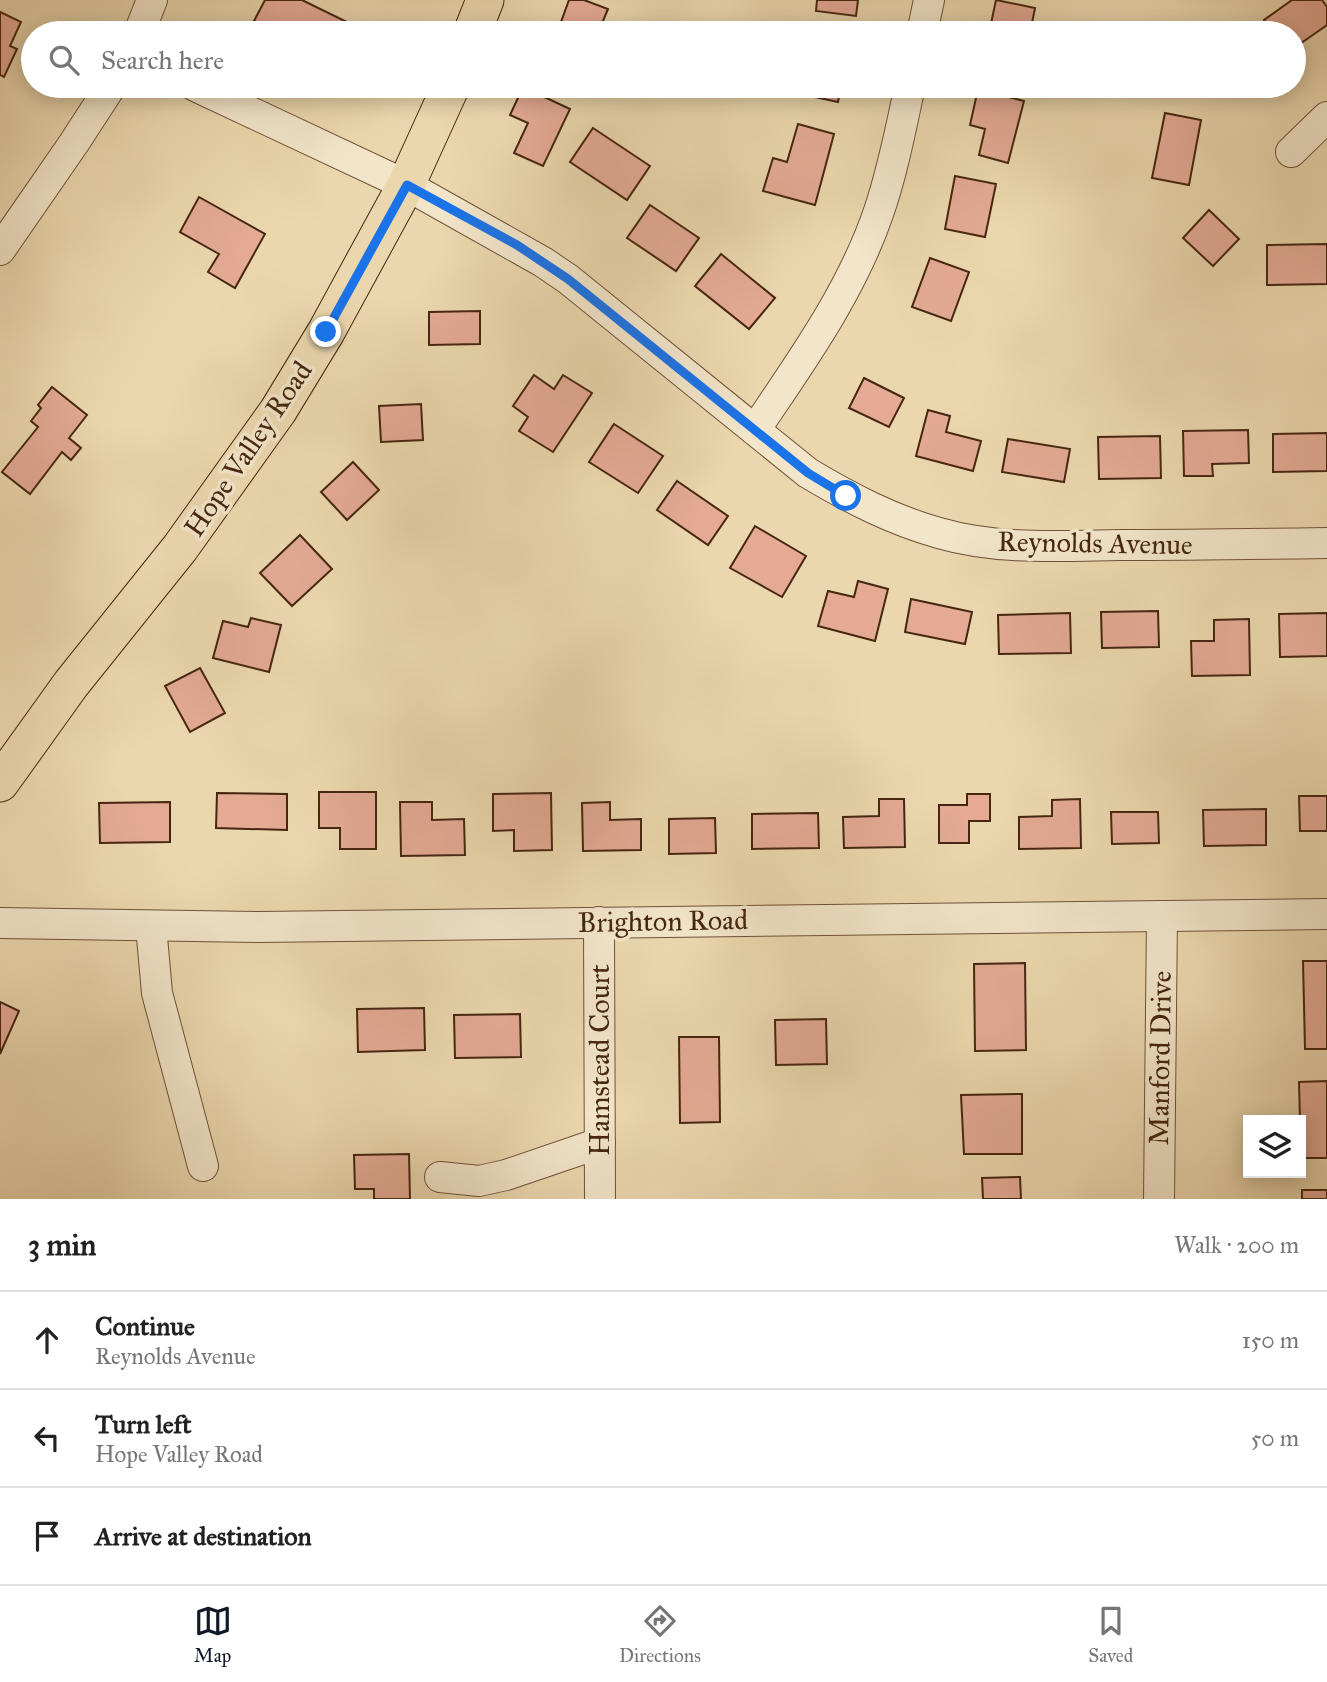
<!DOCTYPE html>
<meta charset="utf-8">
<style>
body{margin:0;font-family:"IM FELL Great Primer",serif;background:#f6f6f6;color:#222}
.controls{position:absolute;right:21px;bottom:21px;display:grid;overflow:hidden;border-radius:0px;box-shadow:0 4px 18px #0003}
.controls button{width:63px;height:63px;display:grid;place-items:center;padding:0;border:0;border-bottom:2px solid #e0e0e0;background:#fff;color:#222;font:35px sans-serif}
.stop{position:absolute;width:21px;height:21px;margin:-16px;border:5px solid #1a73e8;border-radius:50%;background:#fff}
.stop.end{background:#1a73e8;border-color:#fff;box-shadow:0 2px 7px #0008}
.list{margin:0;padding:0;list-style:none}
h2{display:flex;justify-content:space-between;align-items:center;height:91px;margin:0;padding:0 28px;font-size:30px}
h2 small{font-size:23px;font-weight:400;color:#767676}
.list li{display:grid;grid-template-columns:46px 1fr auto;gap:21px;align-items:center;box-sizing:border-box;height:98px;padding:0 28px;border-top:2px solid #e0e0e0}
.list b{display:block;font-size:26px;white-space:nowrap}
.list p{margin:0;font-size:23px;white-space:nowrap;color:#767676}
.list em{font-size:23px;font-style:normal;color:#767676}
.icon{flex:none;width:38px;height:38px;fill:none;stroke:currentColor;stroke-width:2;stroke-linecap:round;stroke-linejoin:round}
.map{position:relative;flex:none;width:1327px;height:1199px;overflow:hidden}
.search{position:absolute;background:#fff;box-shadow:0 4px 18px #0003;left:21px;right:21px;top:21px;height:77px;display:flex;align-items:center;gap:18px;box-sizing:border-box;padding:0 24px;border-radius:38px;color:#767676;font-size:26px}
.sheet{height:385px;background:#fff}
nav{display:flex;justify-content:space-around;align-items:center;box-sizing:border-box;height:98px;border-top:2px solid #e0e0e0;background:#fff;font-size:19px;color:#767676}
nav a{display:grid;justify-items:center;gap:4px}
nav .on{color:#111827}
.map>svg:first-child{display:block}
</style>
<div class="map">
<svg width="1327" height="1199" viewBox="0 0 1327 1199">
<rect width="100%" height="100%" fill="#ebd7ae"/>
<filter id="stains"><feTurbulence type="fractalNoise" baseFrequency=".00286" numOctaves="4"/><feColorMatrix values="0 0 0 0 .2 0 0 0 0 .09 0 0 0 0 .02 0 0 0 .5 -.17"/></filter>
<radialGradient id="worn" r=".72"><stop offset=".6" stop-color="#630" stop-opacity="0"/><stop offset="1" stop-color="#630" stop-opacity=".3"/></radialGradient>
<g fill="#e4aa94" stroke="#462610" stroke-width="2">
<polygon points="265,0 302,0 353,25 349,33 280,33 254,21"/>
<polygon points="569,0 584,0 608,9 598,33 557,33"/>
<polygon points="817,0 858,0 856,16 816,11"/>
<polygon points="996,0 1035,8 1030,33 989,33"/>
<polygon points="1292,0 1322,0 1327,7 1327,25 1294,48 1294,33 1274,33 1264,20"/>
<polygon points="0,12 21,22 10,46 17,49 4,77 0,75"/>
<polygon points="1228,24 1235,33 1214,33"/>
<polygon points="803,86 841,86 838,102 801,94"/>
<polygon points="523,87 570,109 543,166 514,153 528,123 510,115"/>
<polygon points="978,89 1024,101 1008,163 979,155 985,129 970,125"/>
<polygon points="1165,113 1201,120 1189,185 1152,178"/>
<polygon points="798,124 834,134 815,205 763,191 773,158 787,162"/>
<polygon points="593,128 650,166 627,200 570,162"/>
<polygon points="955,176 996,184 985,237 945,229"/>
<polygon points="199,197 265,234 235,288 208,272 219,254 180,232"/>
<polygon points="650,205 699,238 676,271 627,238"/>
<polygon points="1209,210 1239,239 1213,266 1183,238"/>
<polygon points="1327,244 1327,284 1267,285 1267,245"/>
<polygon points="721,254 775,298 749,329 695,286"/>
<polygon points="930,258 969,272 951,321 912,307"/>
<polygon points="480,311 480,344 429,345 429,312"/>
<polygon points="534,375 554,389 563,375 592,393 553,452 519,431 528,417 513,406"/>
<polygon points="864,378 904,398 889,427 849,408"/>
<polygon points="52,387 87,415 69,438 81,448 71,460 62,452 30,494 2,472 38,427 31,421 41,408 38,405"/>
<polygon points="421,404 423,440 381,442 379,406"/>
<polygon points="928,410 950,416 946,432 981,441 973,471 916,456"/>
<polygon points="614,424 663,456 638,493 589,462"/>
<polygon points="1248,430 1249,463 1212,464 1213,476 1184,476 1183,431"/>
<polygon points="1327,433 1327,471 1273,472 1273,434"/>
<polygon points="1160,436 1161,478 1099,479 1098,437"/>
<polygon points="1008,439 1070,449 1064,482 1002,472"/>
<polygon points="353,462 379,490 347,520 321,492"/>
<polygon points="677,481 728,516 708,545 657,510"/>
<polygon points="755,526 806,556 782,597 730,568"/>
<polygon points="300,535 332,569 292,606 260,573"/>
<polygon points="858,581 888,589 875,641 818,626 828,591 854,597"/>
<polygon points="911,599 972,612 965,644 905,632"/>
<polygon points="1158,611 1159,647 1102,648 1101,612"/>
<polygon points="1070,613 1071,653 999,654 998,615"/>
<polygon points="1327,613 1327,656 1280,657 1279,614"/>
<polygon points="251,618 281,625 269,672 213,658 223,621 248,627"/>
<polygon points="1249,619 1250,675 1192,676 1191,641 1214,641 1214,620"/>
<polygon points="200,668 225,713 190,732 165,686"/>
<polygon points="319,792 376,792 376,849 340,849 340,828 319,828"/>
<polygon points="217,793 287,794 287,830 216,828"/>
<polygon points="551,793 552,850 514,851 514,830 493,831 493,794"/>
<polygon points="967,794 990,794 990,821 969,821 969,843 939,843 939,805 967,805"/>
<polygon points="1299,796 1327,796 1327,831 1300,831"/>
<polygon points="879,799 904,799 905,847 844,848 843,817 879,816"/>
<polygon points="1080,799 1081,848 1019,849 1019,817 1052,816 1052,800"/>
<polygon points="170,802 170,842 100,843 99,803"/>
<polygon points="400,802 432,802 432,820 464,819 465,855 401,856"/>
<polygon points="610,802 610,820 641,819 641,850 583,851 582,803"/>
<polygon points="1266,809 1266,845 1204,846 1203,810"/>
<polygon points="1111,812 1158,812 1159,843 1112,844"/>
<polygon points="818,813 819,848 752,849 752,814"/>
<polygon points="715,818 716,853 669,854 669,819"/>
<polygon points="1303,961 1327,961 1327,1049 1305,1049"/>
<polygon points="1025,963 1026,1050 975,1051 974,964"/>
<polygon points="0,1002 19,1011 0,1054"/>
<polygon points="424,1008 425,1050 358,1052 357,1009"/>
<polygon points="520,1014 521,1057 455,1058 454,1015"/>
<polygon points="826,1019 827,1064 776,1065 775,1020"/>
<polygon points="679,1037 719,1037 720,1122 680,1123"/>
<polygon points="1327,1081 1327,1158 1301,1158 1299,1082"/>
<polygon points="1022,1094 1022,1154 964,1154 961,1095"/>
<polygon points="409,1154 410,1199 374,1199 374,1189 355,1189 354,1155"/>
<polygon points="1020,1177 1021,1199 983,1199 982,1178"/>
<rect x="1302" y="1190" width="25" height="9"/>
</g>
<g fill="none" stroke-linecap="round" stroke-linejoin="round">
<g stroke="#6f5238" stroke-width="32">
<g id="minor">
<polyline points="139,33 152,0"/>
<polyline points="922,33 929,0"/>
<path d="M195,86L406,185L543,262L568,279L808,473C850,498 892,520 939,533C997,550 1059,546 1119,545C1188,545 1258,544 1327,543"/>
<polyline points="1291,152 1327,117"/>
<polyline points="0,250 74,143 111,86"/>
<path d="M755,430C802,360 852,291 879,211C893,170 901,127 910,86"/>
<polyline points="599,922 600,1199"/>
<polyline points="0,923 258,927 1327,914"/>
<polyline points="151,926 157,993 203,1166"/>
<polyline points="440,1177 479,1181 506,1175 600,1143"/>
<polyline points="1159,1199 1162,916"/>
</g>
</g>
<g stroke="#462610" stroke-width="39">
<g id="major">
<polyline points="472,33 485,0"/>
<polyline points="0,783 71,684 180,548 278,411 326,332 406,185 451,86"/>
</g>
</g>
<use href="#minor" stroke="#f2e5ca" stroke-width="30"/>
<use href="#major" stroke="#ebd7ae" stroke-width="37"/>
</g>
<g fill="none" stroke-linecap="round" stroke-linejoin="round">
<polyline stroke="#1a73e8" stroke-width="9" points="326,332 407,185 517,245 568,279 808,473 846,496"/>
</g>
<g text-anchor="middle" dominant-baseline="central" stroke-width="7" stroke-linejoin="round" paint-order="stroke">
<g font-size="28" fill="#462610" stroke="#f2e5ca">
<text transform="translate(248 449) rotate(-56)">Hope Valley Road</text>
<text transform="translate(1095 543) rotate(1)">Reynolds Avenue</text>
<text transform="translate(663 921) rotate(-1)">Brighton Road</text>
<text transform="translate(1160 1058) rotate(-89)">Manford Drive</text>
<text transform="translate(599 1060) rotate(-90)">Hamstead Court</text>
</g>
</g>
<rect width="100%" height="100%" filter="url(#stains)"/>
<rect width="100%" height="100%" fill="url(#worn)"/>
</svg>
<div class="controls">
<button><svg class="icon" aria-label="layers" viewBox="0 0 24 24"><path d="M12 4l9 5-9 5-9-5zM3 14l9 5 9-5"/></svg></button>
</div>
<div class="stop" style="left:846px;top:496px"></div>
<div class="stop end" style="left:326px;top:332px"></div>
<div class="search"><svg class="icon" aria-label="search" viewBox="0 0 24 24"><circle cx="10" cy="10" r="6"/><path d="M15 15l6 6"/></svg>Search here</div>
</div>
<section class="sheet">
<h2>3 min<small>Walk · 200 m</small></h2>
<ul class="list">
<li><svg class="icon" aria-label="ahead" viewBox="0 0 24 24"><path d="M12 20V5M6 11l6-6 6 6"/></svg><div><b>Continue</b><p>Reynolds Avenue</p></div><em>150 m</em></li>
<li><svg class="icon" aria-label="left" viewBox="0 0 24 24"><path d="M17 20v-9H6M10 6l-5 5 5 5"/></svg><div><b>Turn left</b><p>Hope Valley Road</p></div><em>50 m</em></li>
<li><svg class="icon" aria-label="arrive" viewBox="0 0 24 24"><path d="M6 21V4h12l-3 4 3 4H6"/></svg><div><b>Arrive at destination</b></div></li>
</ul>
</section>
<nav>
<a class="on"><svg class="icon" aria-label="map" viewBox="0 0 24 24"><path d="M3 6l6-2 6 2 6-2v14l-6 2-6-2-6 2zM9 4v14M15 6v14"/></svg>Map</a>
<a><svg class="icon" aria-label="directions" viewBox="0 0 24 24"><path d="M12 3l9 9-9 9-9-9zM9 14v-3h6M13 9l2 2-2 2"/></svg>Directions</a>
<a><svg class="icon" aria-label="saved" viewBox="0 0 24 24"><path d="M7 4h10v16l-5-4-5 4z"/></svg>Saved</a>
</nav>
